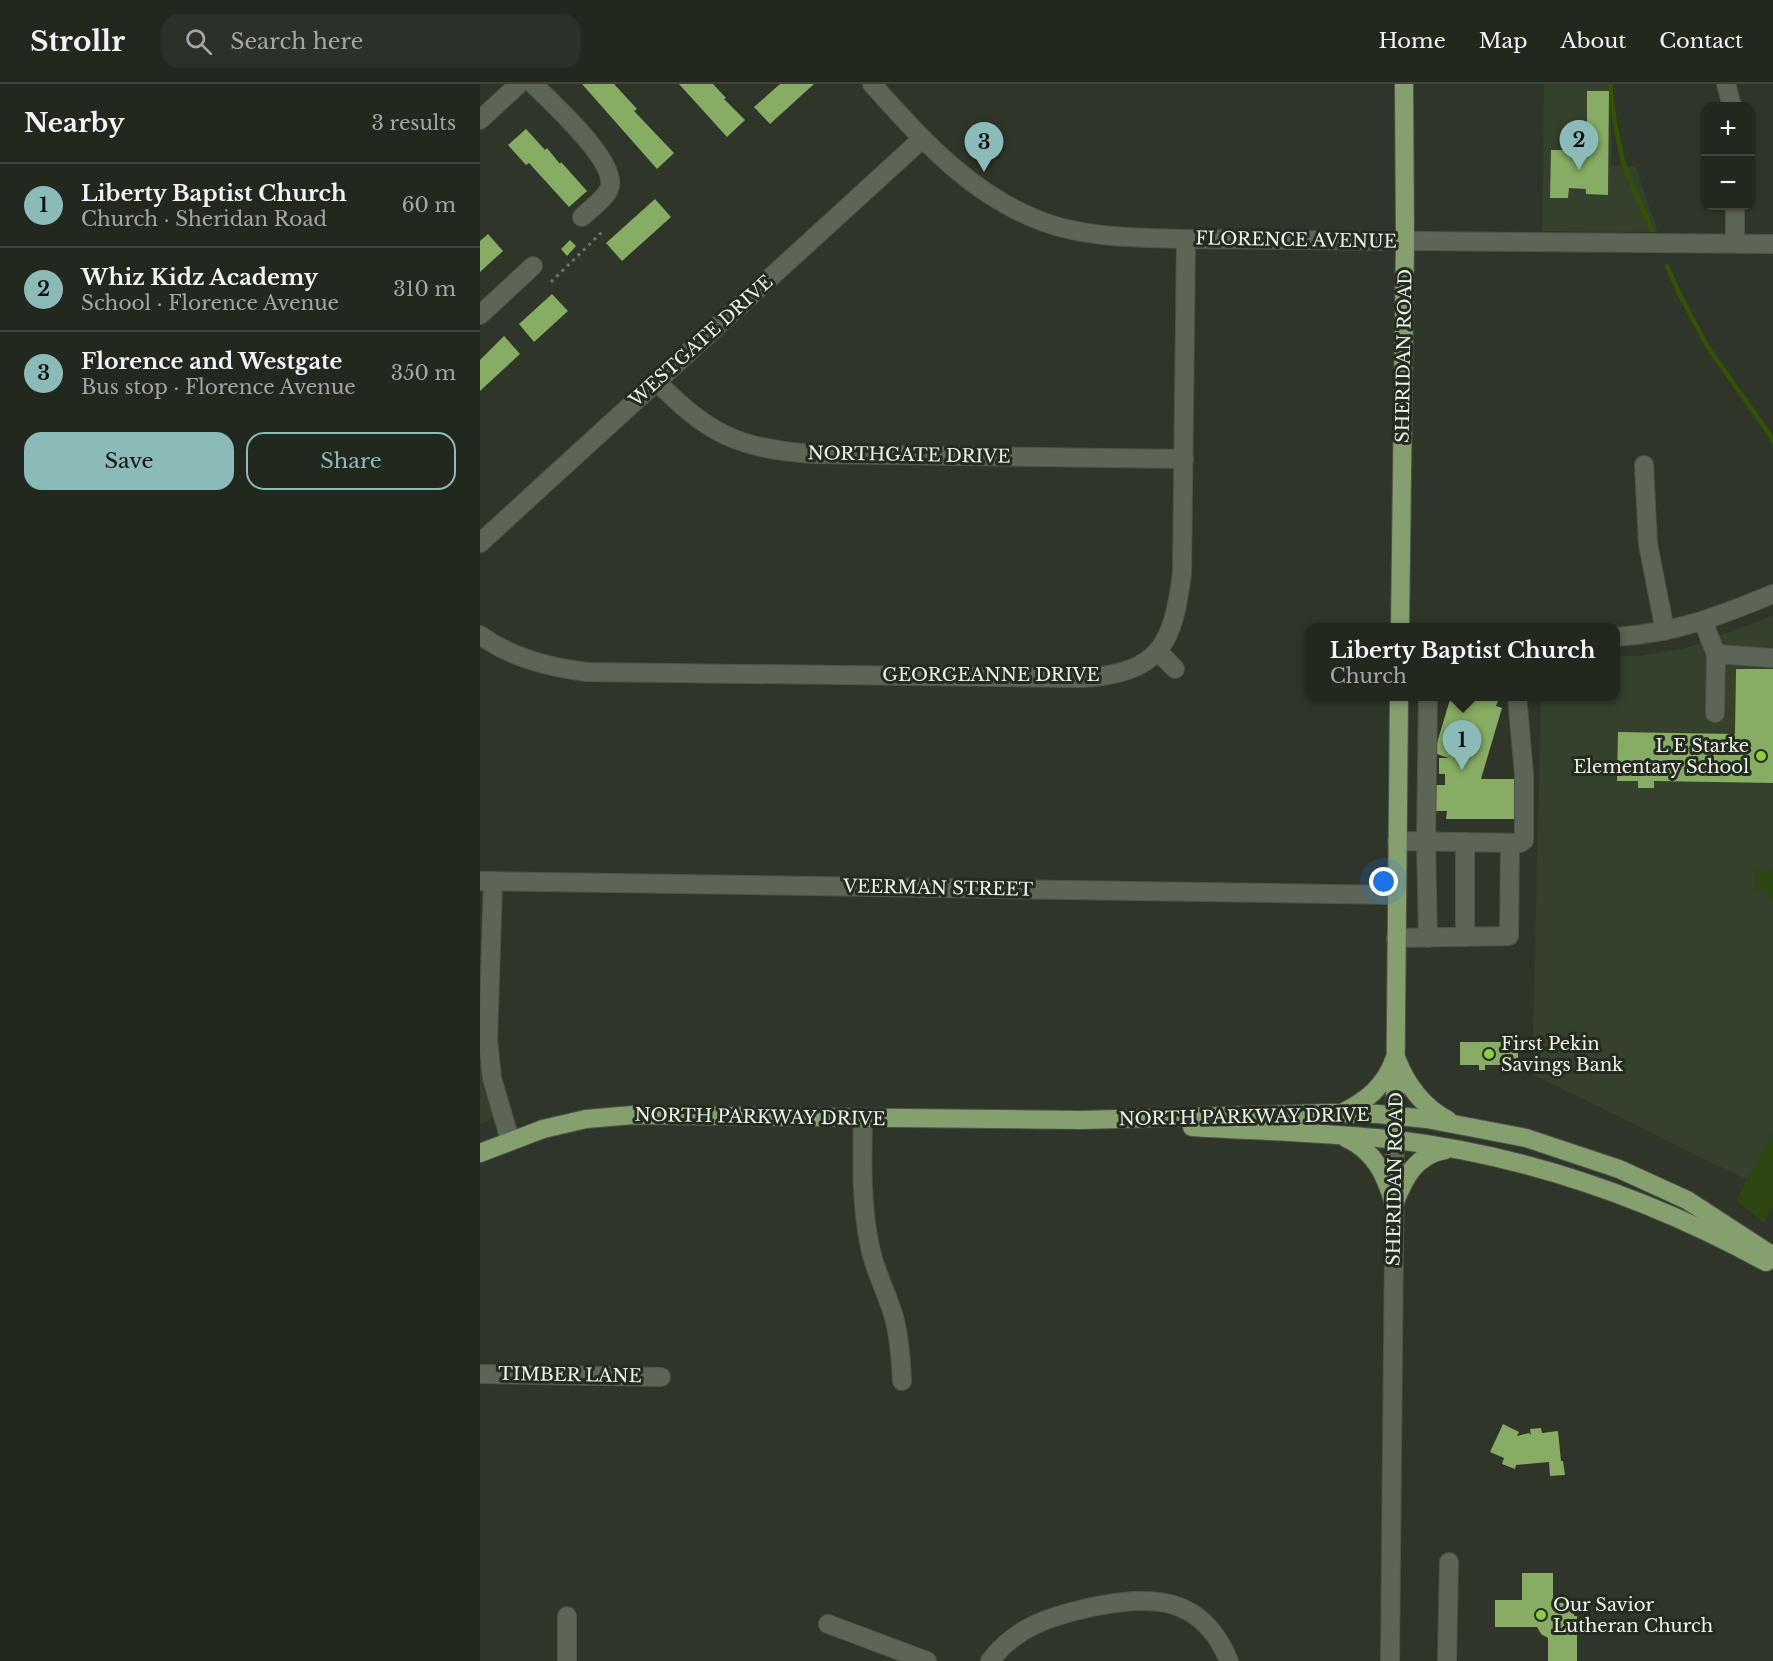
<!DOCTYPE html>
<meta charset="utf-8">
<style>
body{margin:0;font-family:"Libre Baskerville",serif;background:#2b3028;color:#f1f3f6}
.controls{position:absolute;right:18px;top:18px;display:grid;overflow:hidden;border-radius:12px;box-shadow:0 2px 4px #0004}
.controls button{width:54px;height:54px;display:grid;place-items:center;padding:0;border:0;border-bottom:2px solid #40443d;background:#23281f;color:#f1f3f6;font:30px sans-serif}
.you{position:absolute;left:904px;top:798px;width:21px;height:21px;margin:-15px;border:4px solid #fff;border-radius:50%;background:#1a73e8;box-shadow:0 0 0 9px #1a73e833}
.badge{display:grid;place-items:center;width:39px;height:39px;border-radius:50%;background:#8bbbb9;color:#111;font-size:20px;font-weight:700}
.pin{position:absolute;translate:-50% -50px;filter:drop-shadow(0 2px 3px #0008)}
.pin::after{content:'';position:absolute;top:32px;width:21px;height:18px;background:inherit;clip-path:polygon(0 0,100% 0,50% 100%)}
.popup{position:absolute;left:825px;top:539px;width:315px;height:78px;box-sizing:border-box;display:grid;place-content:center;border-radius:12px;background:#23281f;filter:drop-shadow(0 2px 4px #0005);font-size:20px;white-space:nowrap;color:#a3a6a4}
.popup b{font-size:22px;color:#f1f3f6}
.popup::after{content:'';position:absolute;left:50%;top:100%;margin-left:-12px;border:12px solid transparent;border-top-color:#23281f}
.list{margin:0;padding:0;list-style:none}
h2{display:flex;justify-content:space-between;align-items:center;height:78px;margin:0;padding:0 24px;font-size:26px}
h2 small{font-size:20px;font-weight:400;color:#a3a6a4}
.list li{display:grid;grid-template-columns:39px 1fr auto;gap:18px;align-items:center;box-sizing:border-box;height:84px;padding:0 24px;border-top:2px solid #40443d}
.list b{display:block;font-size:22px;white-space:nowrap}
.list p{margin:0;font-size:20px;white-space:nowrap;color:#a3a6a4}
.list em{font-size:20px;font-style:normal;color:#a3a6a4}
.actions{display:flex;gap:12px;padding:18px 24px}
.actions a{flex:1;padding:14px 0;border:2px solid #8bbbb9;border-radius:18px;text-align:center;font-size:21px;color:#8bbbb9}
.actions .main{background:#8bbbb9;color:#111}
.icon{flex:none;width:33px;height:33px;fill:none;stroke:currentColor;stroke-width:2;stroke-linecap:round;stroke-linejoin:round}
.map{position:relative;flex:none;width:1293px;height:1577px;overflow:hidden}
header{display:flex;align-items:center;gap:36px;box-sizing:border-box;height:84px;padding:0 30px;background:#23281f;border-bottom:2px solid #40443d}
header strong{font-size:28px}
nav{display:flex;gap:33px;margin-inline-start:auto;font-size:21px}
.search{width:420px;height:54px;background:#2b3028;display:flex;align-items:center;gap:15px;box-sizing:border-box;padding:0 21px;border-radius:18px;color:#a3a6a4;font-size:22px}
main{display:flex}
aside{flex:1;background:#23281f}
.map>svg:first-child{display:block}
</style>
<header>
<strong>Strollr</strong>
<div class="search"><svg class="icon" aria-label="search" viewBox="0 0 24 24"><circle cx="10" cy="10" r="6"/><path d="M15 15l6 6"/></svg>Search here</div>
<nav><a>Home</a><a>Map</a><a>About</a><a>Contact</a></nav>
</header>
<main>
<aside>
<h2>Nearby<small>3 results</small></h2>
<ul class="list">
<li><span class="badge">1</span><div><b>Liberty Baptist Church</b><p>Church · Sheridan Road</p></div><em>60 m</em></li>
<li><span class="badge">2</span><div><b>Whiz Kidz Academy</b><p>School · Florence Avenue</p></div><em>310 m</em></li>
<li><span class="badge">3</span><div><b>Florence and Westgate</b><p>Bus stop · Florence Avenue</p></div><em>350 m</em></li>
</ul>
<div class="actions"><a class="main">Save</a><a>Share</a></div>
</aside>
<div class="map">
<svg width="1293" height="1577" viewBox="0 0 1293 1577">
<rect width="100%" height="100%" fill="#2f3629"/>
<g fill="#35402d">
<polygon points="1064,0 1129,0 1131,11 1132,81 1156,83 1178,148 1062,147"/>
<polygon points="1293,532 1293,1049 1267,1096 1052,990 1061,613 1135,612 1135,572 1158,572 1206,564"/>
<polygon points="0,976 13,1034 0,1040"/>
</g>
<g fill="#2e4711">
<polygon points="1275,786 1293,787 1293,816 1288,816 1288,806 1275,806"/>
<polygon points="1293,1049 1293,1121 1284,1139 1256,1116"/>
</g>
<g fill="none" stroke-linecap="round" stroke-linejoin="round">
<g stroke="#325301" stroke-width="4.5">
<polyline points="1130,0 1135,40 1144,82 1172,146"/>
<polyline points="1187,182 1198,207 1227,262 1290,351 1293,359"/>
</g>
</g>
<g fill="#87ac63">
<polygon points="102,0 134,0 157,25 154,27 194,69 177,85"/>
<polygon points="199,0 233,0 246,14 244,15 265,36 247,53"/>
<polygon points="300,0 334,0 290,40 274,23"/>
<polygon points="1107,7 1129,7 1128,111 1106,110 1106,105 1089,104 1088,114 1070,114 1071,66 1107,66"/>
<polygon points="46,45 65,66 67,64 80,80 81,78 107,107 89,123 49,79 46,81 28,61"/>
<polygon points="175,115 191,133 142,177 126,159"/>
<polygon points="8,150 23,167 0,188 0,157"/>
<polygon points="90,156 96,162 87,172 81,165"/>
<polygon points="72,210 88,227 54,258 39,240"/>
<polygon points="24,252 40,270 0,307 0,276"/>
<polygon points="1256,585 1293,585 1293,699 1174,697 1174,704 1158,704 1158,697 1137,697 1138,648 1255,650"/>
<polygon points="971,612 1004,612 1018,617 1016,622 1022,624 1001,695 1041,695 1041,735 966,735 967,727 955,727 955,701 965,701 965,690 959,690 959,674 969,674 954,669"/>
<polygon points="980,958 1038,958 1038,981 1005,981 1005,986 999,986 999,981 980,981"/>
<polygon points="1023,1340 1039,1348 1037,1352 1049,1349 1051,1351 1050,1345 1061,1344 1062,1349 1078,1347 1081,1377 1083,1377 1085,1391 1070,1392 1069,1378 1036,1381 1035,1385 1022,1380 1024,1374 1010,1368"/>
<polygon points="1042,1489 1073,1489 1073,1519 1094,1519 1094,1532 1097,1532 1097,1577 1068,1577 1068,1554 1061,1550 1057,1543 1015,1543 1015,1516 1042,1516"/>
</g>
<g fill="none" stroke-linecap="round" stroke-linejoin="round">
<g stroke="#4e5449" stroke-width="20">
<g id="minor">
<path d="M53,0C72,19 135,75 130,102C127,114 111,124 102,133"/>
<path d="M392,0C445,59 499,120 579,143C620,154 664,154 706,155L1293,160"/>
<polyline points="1246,0 1252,22"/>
<polyline points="0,36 39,0"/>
<polyline points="1255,159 1255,122"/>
<polyline points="0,231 53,182"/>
<path d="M176,297C230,351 257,364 333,370L704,375"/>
<polyline points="1164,381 1168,460 1185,547"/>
<polyline points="0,459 442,55"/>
<polyline points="1223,537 1236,570 1293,574"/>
<path d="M0,551C32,574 68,583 107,588L602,594C680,589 693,561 702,489L706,155"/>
<path d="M1135,553C1196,549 1237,533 1293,510"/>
<polyline points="678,567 695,585"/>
<polyline points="1235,629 1236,570"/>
<polyline points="917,757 1040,759 1044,756 1044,691 1037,612"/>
<polyline points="985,758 985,853"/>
<polyline points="0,797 916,811"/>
<polyline points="13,797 8,956 12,994 30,1056"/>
<polyline points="916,854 1029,852 1030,759"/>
<polyline points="948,854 946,758 948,612"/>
<path d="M383,1035C382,1078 381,1121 390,1163C395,1189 409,1212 415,1237C420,1257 421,1277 422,1297"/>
<polyline points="0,1290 181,1293"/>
<polyline points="348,1540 447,1577"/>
<polyline points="87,1577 87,1532"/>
<path d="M510,1577C535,1543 571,1532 612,1523C672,1511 722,1511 749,1577"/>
<polyline points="910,1577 915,1056"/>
<polyline points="967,1577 969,1478"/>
</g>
</g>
<g stroke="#4e5449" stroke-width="20">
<g id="major">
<polyline points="920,544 925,157 924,0"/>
<path d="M917,976C926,1000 944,1024 968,1036"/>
<path d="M862,1029C886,1017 905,1002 914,976"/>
<polyline points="915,1042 919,612"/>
<path d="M712,1043C780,1047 849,1049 917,1056C1048,1072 1171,1115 1286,1178"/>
<path d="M866,1054C895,1067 906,1092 914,1120"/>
<polyline points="0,1069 63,1045 106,1035 153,1031 601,1036 850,1029 898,1030 947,1035 1046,1054 1139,1085 1207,1116 1293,1172"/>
<path d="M914,1120C924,1095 935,1071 965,1066"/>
</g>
</g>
<polyline stroke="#6d7468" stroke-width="3" stroke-dasharray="3 4.5" stroke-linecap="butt" points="71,198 123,147"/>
<use href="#minor" stroke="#5d6556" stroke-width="18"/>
<use href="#major" stroke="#869f6f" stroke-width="18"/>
</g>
<g fill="#8ece43" stroke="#252c1f" stroke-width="2">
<circle cx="1281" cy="672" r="6"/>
<circle cx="1009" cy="970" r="6"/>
<circle cx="1061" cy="1531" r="6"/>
</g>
<g text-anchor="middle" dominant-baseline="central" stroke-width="6" stroke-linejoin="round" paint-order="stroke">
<g font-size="18" fill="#ebf0e8" stroke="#252c1f">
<text transform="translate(816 156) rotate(1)">FLORENCE AVENUE</text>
<text transform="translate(221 257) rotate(-42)">WESTGATE DRIVE</text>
<text transform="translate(924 272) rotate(-89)">SHERIDAN ROAD</text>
<text transform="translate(429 371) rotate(1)">NORTHGATE DRIVE</text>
<text x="511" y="591">GEORGEANNE DRIVE</text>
<text transform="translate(458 804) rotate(1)">VEERMAN STREET</text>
<text transform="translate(280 1033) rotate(1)">NORTH PARKWAY DRIVE</text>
<text transform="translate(764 1033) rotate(-1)">NORTH PARKWAY DRIVE</text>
<text transform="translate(915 1095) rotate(-89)">SHERIDAN ROAD</text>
<text transform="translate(90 1291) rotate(1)">TIMBER LANE</text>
</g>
<g font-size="18" fill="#ebf0e8" stroke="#252c1f" text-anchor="start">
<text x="1269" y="662" text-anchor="end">L E Starke<tspan x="1269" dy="21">Elementary School</tspan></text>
<text x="1021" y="960">First Pekin<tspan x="1021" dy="21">Savings Bank</tspan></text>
<text x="1073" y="1521">Our Savior<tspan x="1073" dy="21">Lutheran Church</tspan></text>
</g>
</g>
</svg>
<div class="controls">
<button>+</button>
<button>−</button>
</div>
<div class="you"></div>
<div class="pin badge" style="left:982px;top:686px">1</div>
<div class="popup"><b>Liberty Baptist Church</b>Church</div>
<div class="pin badge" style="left:1099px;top:86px">2</div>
<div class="pin badge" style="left:504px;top:88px">3</div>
</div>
</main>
